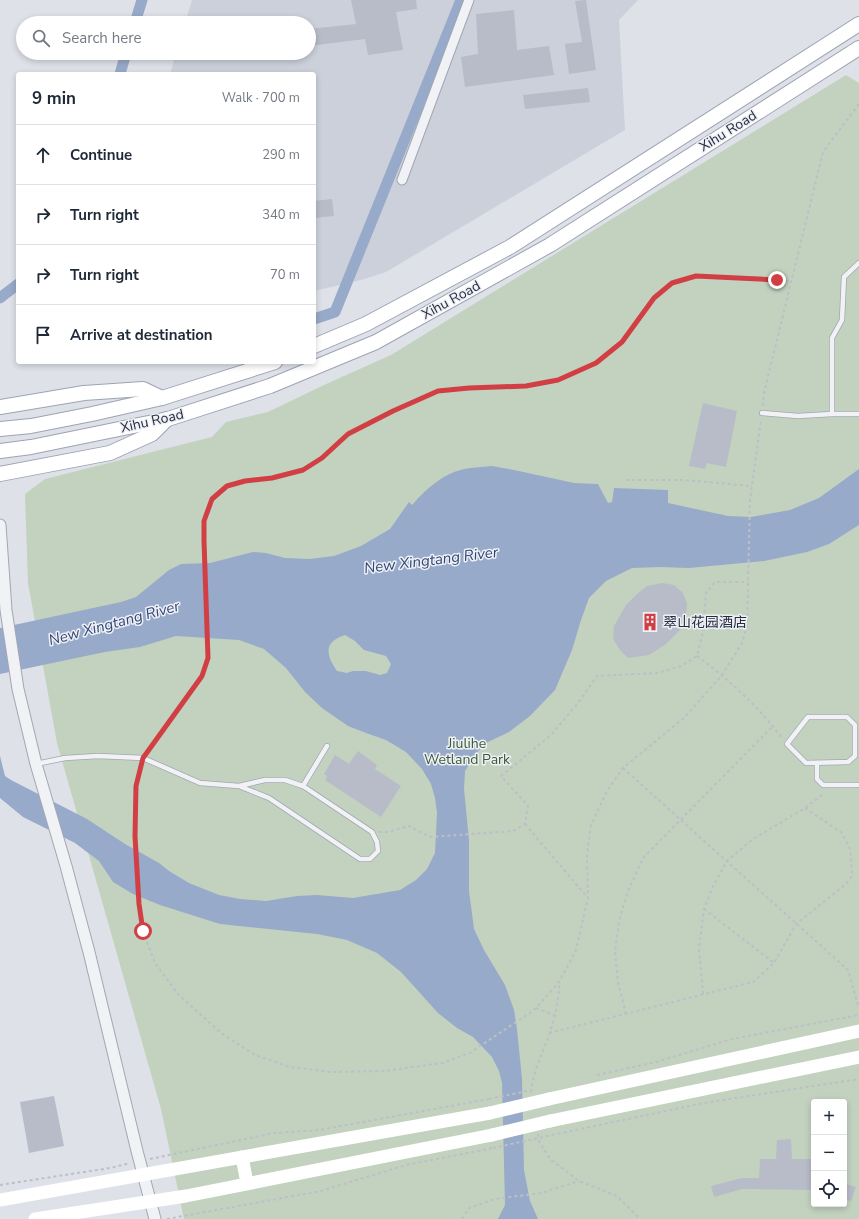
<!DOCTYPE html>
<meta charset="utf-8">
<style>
body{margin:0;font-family:"Nunito Sans","Noto Sans SC",sans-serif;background:#f6f6f7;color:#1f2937}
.controls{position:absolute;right:12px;bottom:12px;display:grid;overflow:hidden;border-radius:4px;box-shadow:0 2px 6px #0003}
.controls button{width:36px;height:36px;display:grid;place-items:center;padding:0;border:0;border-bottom:1px solid #e0e1e3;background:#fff;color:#1f2937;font:20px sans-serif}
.stop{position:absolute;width:12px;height:12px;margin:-9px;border:3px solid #d13f44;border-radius:50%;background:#fff}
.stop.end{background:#d13f44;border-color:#fff;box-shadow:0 1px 4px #0008}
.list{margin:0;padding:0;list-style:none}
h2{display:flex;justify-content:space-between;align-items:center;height:52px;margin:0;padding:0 16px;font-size:17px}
h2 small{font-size:13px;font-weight:400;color:#747a83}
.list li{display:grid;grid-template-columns:26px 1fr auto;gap:12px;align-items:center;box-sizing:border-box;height:60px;padding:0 16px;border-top:1px solid #e0e1e3}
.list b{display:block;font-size:15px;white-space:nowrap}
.list em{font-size:13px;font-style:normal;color:#747a83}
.icon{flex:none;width:22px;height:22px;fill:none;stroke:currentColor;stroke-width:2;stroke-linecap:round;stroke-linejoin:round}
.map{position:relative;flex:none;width:859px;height:1219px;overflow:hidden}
.search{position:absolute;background:#fff;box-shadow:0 2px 6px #0003;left:16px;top:16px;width:300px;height:44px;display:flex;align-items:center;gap:10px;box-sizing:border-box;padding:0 14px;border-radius:22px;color:#747a83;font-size:15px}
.panel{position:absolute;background:#fff;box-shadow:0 2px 6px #0003;left:16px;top:72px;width:300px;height:292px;border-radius:4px}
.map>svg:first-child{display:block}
</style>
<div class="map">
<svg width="859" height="1219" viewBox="0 0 859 1219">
<rect width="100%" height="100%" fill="#dee1e8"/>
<polygon fill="#ccd0da" points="192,0 638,0 619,20 625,130 386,272 361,280 314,291 314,74 170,74 176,53 309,53 309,23 185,23"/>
<path fill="#c2d2bf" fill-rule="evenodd" d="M846,75L859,83V1219H184L161,1109L57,743L28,583L25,494L45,479L212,437L226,422L268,412L324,385L391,355ZM814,1102H844V1204H814Z"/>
<path fill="#98aac9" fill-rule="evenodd" d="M492,466L514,470L574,483L598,484L608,503L612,502L614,488L668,490V503L728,516L751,517L790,510L819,498L859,469V525L829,544L807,552L764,561L689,568L661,567L632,568L606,581L589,598L581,620L572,650L555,690L530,716L509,732L488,742L476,753L465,771L464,789L469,840V891L474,929L484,950L505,985L514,1010L517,1029L522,1079L524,1170L530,1201L538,1219H498L505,1205L502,1083L499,1071L492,1057L473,1037L457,1028L438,1013L401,972L377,953L347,940L317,934L220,924L160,905L133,894L113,882L99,861L75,843L23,817L0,798V756L5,776L11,780L87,819L125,844L159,863L169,871L189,883L219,895L240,899L266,901L297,896L317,895L353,898L400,890L416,880L427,869L435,853L437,813L435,798L431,784L422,769L406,752L386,740L366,733L348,726L322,708L305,692L286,668L264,649L239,640L176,636L140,647L105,652L0,674V628L121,602L136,597L169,570L181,564L210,563L253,552L266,553L285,558L310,559L334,556L361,546L390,529L409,502L412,505C428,487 446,471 470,468C477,467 485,467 492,466ZM345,635L355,641L364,650L386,656L391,664L387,673L380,675L366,671H353L347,673L337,671C326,655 323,642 345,635Z"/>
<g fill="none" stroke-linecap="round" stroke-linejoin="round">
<g stroke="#98aac9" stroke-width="11">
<polyline points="135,23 142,0"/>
<polyline points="120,74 126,53"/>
<polyline points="0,298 18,284"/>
<polyline points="314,319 335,312 461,0"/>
</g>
</g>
<g fill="#b8bcc8">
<polygon points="351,0 416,0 417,9 396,12 403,50 368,55 365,39 309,46 309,29 356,24"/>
<polygon points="586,0 596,70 569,74 565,44 582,42 575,1"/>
<polygon points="514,10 517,50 549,46 554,75 465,87 461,57 478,54 476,14"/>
<polygon points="588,88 590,102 525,109 523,95"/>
<polygon points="332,199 334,216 314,218 314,201"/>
<polygon points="703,403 737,411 726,467 707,463 705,469 689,466"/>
<polygon points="662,583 674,585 683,593 687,603 686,617 680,630 666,644 649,655 628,658 620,650 613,639 614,626 626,605 637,594 647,586"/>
<polygon points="358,751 377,765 375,769 401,786 381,817 325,780 327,776 324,774 335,755 349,764"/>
<polygon points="54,1096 64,1146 29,1153 20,1102"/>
<polygon points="791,1139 792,1159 811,1159 812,1174 814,1174 814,1190 742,1189 714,1197 711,1186 742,1178 759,1178 760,1159 776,1159 777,1140"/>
<polygon points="844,1183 856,1187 851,1201 844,1199"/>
</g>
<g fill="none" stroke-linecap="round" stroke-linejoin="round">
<g stroke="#a3a7b2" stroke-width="6">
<g id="service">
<polyline points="859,263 844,277 842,320 832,338 832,414 859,414"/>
<polyline points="762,413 798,416 832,414"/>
<polygon points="808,717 847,717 855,725 855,756 848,762 806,763 787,744"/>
<polyline points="817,763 817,779 823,785 859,785"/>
<polyline points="36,764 65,758 98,756 143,758 200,783 239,786 269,798 360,859 370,859 378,851 377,842 372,832 303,786 285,780 265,780 239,786"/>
<polyline points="303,786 327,746"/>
</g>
</g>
<g stroke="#a3a7b2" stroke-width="11">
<polyline id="minor" points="402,180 469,0"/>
</g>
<g stroke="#a3a7b2" stroke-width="13">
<polyline id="tertiary" points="0,525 6,610 18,689 36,764 66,866 89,952 137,1151 155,1219"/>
</g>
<g stroke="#9da4b4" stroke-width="16">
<g id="primary">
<polyline points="314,346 366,324 510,247 859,24"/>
<polyline points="0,407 84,393 143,389 162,398"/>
<polyline points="0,429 31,426 92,414 162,398 275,362"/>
<polyline points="0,451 31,447 168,419 270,386 376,342 550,245 859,48"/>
<polyline points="0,474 110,453 152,434 167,419"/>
</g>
</g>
<g stroke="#bcbfc6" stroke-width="2" stroke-dasharray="3 3" stroke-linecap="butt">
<polyline points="763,406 764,393 823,152 859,104"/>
<polyline points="626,480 684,480 752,486"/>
<path d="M697,656C728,679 759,707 782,738"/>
<polyline points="146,753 202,676 208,658 204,541 204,521 213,499 227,485 245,481 272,478 303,470 322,458 348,435 393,411 438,391 469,388 526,386 558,380 596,363 622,342 654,298 672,283 696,276 792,281"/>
<polyline points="142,764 136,786 135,837 139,904 143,931 155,963 178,994 221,1033 255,1055 290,1067 331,1072 384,1071 442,1063 470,1053 531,1012 536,1008 559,982 576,950 588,898 587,855 591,825 607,791 623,768 685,717 722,675 742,643 747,626 750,500 761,420"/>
<polyline points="623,768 848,970 858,1005"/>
<polyline points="525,824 587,897"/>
<polyline points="379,832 388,832 409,826 430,837 513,831 525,824 528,806 501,776 551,735 578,703 597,676 658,673 681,666 697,656 703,631 706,593 715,582 748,582"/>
<polyline points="704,909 774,963"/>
<polyline points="703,994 699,949 704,909 713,886 727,861 753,839 805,808 822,795 822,792"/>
<polyline points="536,1008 554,1015"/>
<polyline points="626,1014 618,982 615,951 619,921 628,891 643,858 773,726"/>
<polyline points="549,1033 753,982 774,963 796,924 846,884 852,876 850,849 842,833 805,808"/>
<polyline points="597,1075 656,1062 732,1039 859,1015"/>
<path d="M531,1092C533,1072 542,1054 549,1035C555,1018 559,1001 559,983"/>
<polyline points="538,1134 539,1141 550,1159 579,1181 617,1196 640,1219"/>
<polyline points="552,1135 704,1103 859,1079"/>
<polyline points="150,1159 274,1133 319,1130 489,1099"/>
<polyline points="0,1185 110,1168 130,1163"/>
<polyline points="167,1219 321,1191 406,1165 493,1148"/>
<polyline points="462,1219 469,1208 495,1199 541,1193 579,1181"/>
</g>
<use href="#service" stroke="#f1f2f6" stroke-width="4.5"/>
<use href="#minor" stroke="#f1f2f6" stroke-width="9"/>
<use href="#tertiary" stroke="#f1f2f6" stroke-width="11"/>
<g stroke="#fff" stroke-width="13">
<polyline points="549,1099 859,1031"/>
<polyline points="550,1121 859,1057"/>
<polyline points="242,1157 247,1183"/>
<polyline points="0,1200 490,1113"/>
<polyline points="35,1219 186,1196 492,1135"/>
</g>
<use href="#primary" stroke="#fff" stroke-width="14"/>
<g stroke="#bcbfc6" stroke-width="2" stroke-dasharray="3 3" stroke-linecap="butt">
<polyline points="489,1099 527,1091"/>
<polyline points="493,1148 552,1135"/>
</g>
<g stroke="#fff" stroke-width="13">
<polyline points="490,1113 549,1099"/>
<polyline points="492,1135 550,1121"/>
</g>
</g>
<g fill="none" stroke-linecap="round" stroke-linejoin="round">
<polyline stroke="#d13f44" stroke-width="5" points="143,931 139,904 135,836 136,786 143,758 202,676 208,658 204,541 204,521 212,499 227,486 245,481 272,478 303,470 322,458 348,434 393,411 438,391 469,388 526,386 558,380 596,363 622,342 654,298 672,283 696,276 777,280"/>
</g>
<defs>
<g id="building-bare" transform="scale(1.38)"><path d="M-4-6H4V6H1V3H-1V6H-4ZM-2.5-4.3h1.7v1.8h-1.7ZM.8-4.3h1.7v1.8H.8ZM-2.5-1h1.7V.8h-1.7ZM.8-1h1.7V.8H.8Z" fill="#d13f44" stroke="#eef0f6" stroke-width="2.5" paint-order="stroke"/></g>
</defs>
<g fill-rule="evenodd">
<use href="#building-bare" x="650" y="622"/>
</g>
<g text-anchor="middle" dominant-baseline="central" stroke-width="3" stroke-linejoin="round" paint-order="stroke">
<g font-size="14" fill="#272d3f" stroke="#eef0f6">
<text transform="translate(728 131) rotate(-32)">Xihu Road</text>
<text transform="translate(451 300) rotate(-29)">Xihu Road</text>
<text transform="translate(152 421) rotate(-13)">Xihu Road</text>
</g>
<g font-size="14" fill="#272d3f" stroke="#eef0f6" text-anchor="start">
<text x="663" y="622">翠山花园酒店</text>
</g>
<g font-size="14" fill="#375b34" stroke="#eef0f6">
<text x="467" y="743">Jiulihe<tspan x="467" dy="16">Wetland Park</tspan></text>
</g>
<g font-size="15" font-style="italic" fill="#304674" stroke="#eef0f6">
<text transform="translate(431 560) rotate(-7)">New Xingtang River</text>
<text transform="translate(114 623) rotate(-15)">New Xingtang River</text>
</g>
</g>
</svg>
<div class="controls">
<button>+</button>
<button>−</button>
<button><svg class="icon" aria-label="locate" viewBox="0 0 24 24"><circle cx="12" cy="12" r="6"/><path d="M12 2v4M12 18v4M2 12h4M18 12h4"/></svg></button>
</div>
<div class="stop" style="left:143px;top:931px"></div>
<div class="stop end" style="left:777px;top:280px"></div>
<div class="search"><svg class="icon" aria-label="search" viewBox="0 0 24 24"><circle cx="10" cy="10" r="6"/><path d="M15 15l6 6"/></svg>Search here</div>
<section class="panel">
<h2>9 min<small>Walk · 700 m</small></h2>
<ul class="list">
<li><svg class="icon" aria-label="ahead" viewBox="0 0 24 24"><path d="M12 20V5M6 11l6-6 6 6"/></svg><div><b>Continue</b></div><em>290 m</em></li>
<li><svg class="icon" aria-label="right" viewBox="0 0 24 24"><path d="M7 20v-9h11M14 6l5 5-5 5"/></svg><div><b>Turn right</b></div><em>340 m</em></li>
<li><svg class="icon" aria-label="right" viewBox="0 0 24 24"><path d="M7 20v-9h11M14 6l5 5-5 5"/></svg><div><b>Turn right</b></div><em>70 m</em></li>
<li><svg class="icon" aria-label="arrive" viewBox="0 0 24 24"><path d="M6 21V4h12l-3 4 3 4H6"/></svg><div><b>Arrive at destination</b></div></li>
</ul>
</section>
</div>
